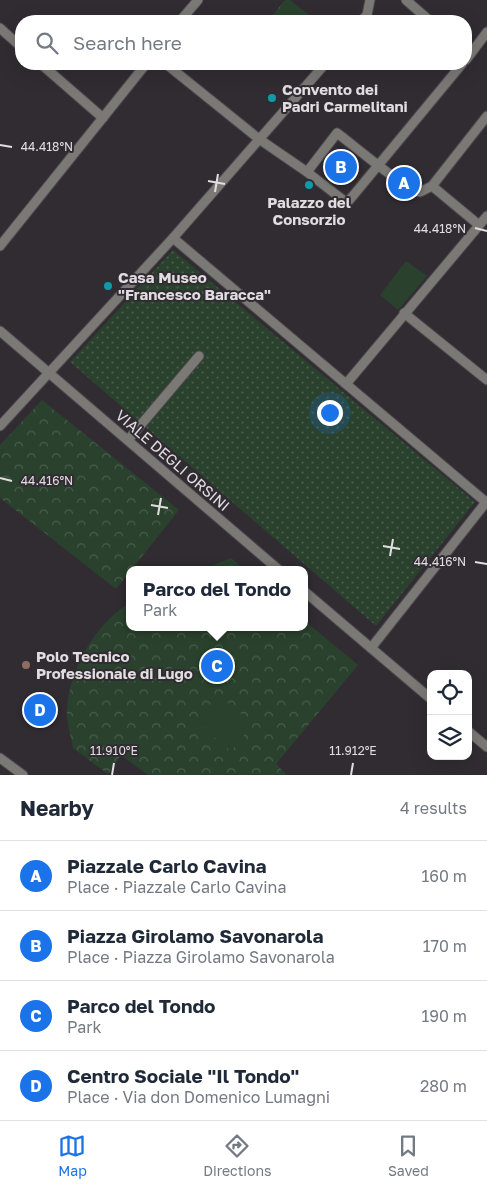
<!DOCTYPE html>
<meta charset="utf-8">
<style>
body{margin:0;font-family:"Golos Text",sans-serif;background:#f6f6f7;color:#1f2937}
.controls{position:absolute;right:15px;bottom:15px;display:grid;overflow:hidden;border-radius:10px;box-shadow:0 5px 20px #0002}
.controls button{width:45px;height:45px;display:grid;place-items:center;padding:0;border:0;border-bottom:1px solid #e0e1e3;background:#fff;color:#1f2937;font:25px sans-serif}
.you{position:absolute;left:329px;top:412px;width:18px;height:18px;margin:-12px;border:4px solid #fff;border-radius:50%;background:#1a73e8;box-shadow:0 0 0 8px #1a73e833}
.badge{display:grid;place-items:center;width:32px;height:32px;border-radius:50%;background:#1a73e8;color:#fff;font-size:16px;font-weight:700}
.pin{position:absolute;translate:-50% -50%;border:2px solid #fff;box-shadow:0 1px 5px #0006}
.popup{position:absolute;left:126px;top:566px;width:182px;height:65px;box-sizing:border-box;display:grid;place-content:center;border-radius:10px;background:#fff;filter:drop-shadow(0 1px 4px #0005);font-size:16px;white-space:nowrap;color:#747a83}
.popup b{font-size:19px;color:#1f2937}
.popup::after{content:'';position:absolute;left:50%;top:100%;margin-left:-10px;border:10px solid transparent;border-top-color:#fff}
.list{margin:0;padding:0;list-style:none}
h2{display:flex;justify-content:space-between;align-items:center;height:65px;margin:0;padding:0 20px;font-size:21px}
h2 small{font-size:16px;font-weight:400;color:#747a83}
.list li{display:grid;grid-template-columns:32px 1fr auto;gap:15px;align-items:center;box-sizing:border-box;height:70px;padding:0 20px;border-top:1px solid #e0e1e3}
.list b{display:block;font-size:19px;white-space:nowrap}
.list p{margin:0;font-size:16px;white-space:nowrap;color:#747a83}
.list em{font-size:16px;font-style:normal;color:#747a83}
.icon{flex:none;width:28px;height:28px;fill:none;stroke:currentColor;stroke-width:2;stroke-linecap:round;stroke-linejoin:round}
.map{position:relative;flex:none;width:487px;height:775px;overflow:hidden}
.search{position:absolute;background:#fff;box-shadow:0 5px 20px #0002;left:15px;right:15px;top:15px;height:55px;display:flex;align-items:center;gap:12px;box-sizing:border-box;padding:0 18px;border-radius:20px;color:#747a83;font-size:19px}
.sheet{height:345px;background:#fff}
nav{display:flex;justify-content:space-around;align-items:center;box-sizing:border-box;height:70px;border-top:1px solid #e0e1e3;background:#fff;font-size:14px;color:#747a83}
nav a{display:grid;justify-items:center;gap:2px}
nav .on{color:#1a73e8}
.map>svg:first-child{display:block}
</style>
<div class="map">
<svg width="487" height="775" viewBox="0 0 487 775">
<defs>
<pattern id="grass-tufts" width="24" height="20" patternUnits="userSpaceOnUse" patternTransform="scale(1.25)"><rect width="24" height="20" fill="#2a422d"/><path d="M3 7l-1-3M5 7V3M7 7l1-3M15 17l-1-3M17 17v-4M19 17l1-3" fill="none" stroke="#495d4b"/></pattern>
<pattern id="park-crowns" width="20" height="18" patternUnits="userSpaceOnUse" patternTransform="scale(1.25)"><rect width="20" height="18" fill="#2a422d"/><path d="M2 6a3 3 0 1 1 6 0M12 15a3 3 0 1 1 6 0" fill="none" stroke="#495d4b"/></pattern>
<pattern id="garden-dots" width="8" height="8" patternUnits="userSpaceOnUse" patternTransform="scale(1.25)"><rect width="8" height="8" fill="#2a422d"/><path d="M2 2h.1M6 6h.1" fill="none" stroke="#495d4b" stroke-width="1.8" stroke-linecap="round"/></pattern>
</defs>
<rect width="100%" height="100%" fill="#312c32"/>
<polygon fill="url(#grass-tufts)" points="285,0 290,0 314,19 312,21 268,21"/>
<g fill="url(#park-crowns)">
<polygon points="42,400 179,510 116,589 0,498 0,445"/>
<polygon points="231,558 245,570 201,570"/>
<path d="M129,603L130,627H304L305,621L358,665L276,764L287,775H148L121,755L108,774L73,748C71,736 66,722 67,710C69,669 95,625 129,603Z"/>
</g>
<polygon fill="url(#garden-dots)" points="173,250 475,502 376,626 70,362"/>
<g fill="#2a422d">
<polygon points="406,261 427,276 398,310 380,295"/>
<polygon points="218,695 253,724 231,751 196,722"/>
</g>
<g fill="none" stroke-linecap="round" stroke-linejoin="round">
<g stroke="#4d484e" stroke-width="11">
<g id="street">
<polyline points="406,0 430,21"/>
<polyline points="180,21 198,0"/>
<polyline points="361,21 367,15 370,0"/>
<polyline points="0,28 21,47"/>
<polyline points="466,60 487,32"/>
<polyline points="41,64 103,118"/>
<polyline points="166,64 259,139 307,172"/>
<path d="M462,64L347,203L307,172L337,133C351,143 408,192 420,192L432,186L487,116"/>
<polyline points="432,186 479,225"/>
<polyline points="173,238 487,503"/>
<polyline points="0,246 146,64"/>
<polyline points="404,313 487,380"/>
<polyline points="0,331 279,570"/>
<polyline points="346,384 487,216"/>
<polyline points="0,426 173,238 325,64"/>
<polyline points="128,440 199,356"/>
<polyline points="304,591 431,699"/>
<polyline points="371,648 487,501"/>
<polyline points="468,731 487,747"/>
<polyline points="0,758 23,775"/>
</g>
</g>
<use href="#street" stroke="#7b7976" stroke-width="9"/>
</g>
<path fill="none" stroke="#e1dde1" stroke-width="2" d="M0,145L12,147M208,181L225,184M215,192L218,174M475,228L487,231M0,478L12,481M151,505L168,508M158,515L161,498M383,546L400,549M390,556L393,539M475,562L487,564M112,775L114,763M351,775L353,763"/>
<g fill="#0f9aa8" stroke="#312c32" stroke-width="2">
<circle cx="272" cy="98" r="5"/>
<circle cx="309" cy="185" r="5"/>
<circle cx="108" cy="286" r="5"/>
</g>
<circle fill="#8d6e63" stroke="#312c32" stroke-width="2" cx="26" cy="665" r="5"/>
<g text-anchor="middle" dominant-baseline="central" stroke-width="4" stroke-linejoin="round" paint-order="stroke">
<g font-size="15" font-weight="bold" fill="#e1dde1" stroke="#312c32" text-anchor="start">
<text x="282" y="89">Convento dei<tspan x="282" dy="17">Padri Carmelitani</tspan></text>
<text x="309" y="202" text-anchor="middle">Palazzo del<tspan x="309" dy="17">Consorzio</tspan></text>
<text x="118" y="277">Casa Museo<tspan x="118" dy="17">"Francesco Baracca"</tspan></text>
<text x="36" y="656">Polo Tecnico<tspan x="36" dy="17">Professionale di Lugo</tspan></text>
</g>
<g font-size="15" fill="#e1dde1" stroke="#312c32">
<text transform="translate(173 460) rotate(41)">VIALE DEGLI ORSINI</text>
</g>
</g>
<g font-size="12" text-anchor="middle" fill="#e1dde1" stroke="#312c32" stroke-width="4" stroke-linejoin="round" paint-order="stroke">
<text x="47" y="151">44.418°N</text>
<text x="440" y="233">44.418°N</text>
<text x="47" y="485">44.416°N</text>
<text x="440" y="566">44.416°N</text>
<text x="114" y="755">11.910°E</text>
<text x="353" y="755">11.912°E</text>
</g>
</svg>
<div class="controls">
<button><svg class="icon" aria-label="locate" viewBox="0 0 24 24"><circle cx="12" cy="12" r="6"/><path d="M12 2v4M12 18v4M2 12h4M18 12h4"/></svg></button>
<button><svg class="icon" aria-label="layers" viewBox="0 0 24 24"><path d="M12 4l9 5-9 5-9-5zM3 14l9 5 9-5"/></svg></button>
</div>
<div class="you"></div>
<div class="pin badge" style="left:404px;top:183px">A</div>
<div class="pin badge" style="left:341px;top:167px">B</div>
<div class="pin badge" style="left:217px;top:666px">C</div>
<div class="popup"><b>Parco del Tondo</b>Park</div>
<div class="pin badge" style="left:40px;top:710px">D</div>
<div class="search"><svg class="icon" aria-label="search" viewBox="0 0 24 24"><circle cx="10" cy="10" r="6"/><path d="M15 15l6 6"/></svg>Search here</div>
</div>
<section class="sheet">
<h2>Nearby<small>4 results</small></h2>
<ul class="list">
<li><span class="badge">A</span><div><b>Piazzale Carlo Cavina</b><p>Place · Piazzale Carlo Cavina</p></div><em>160 m</em></li>
<li><span class="badge">B</span><div><b>Piazza Girolamo Savonarola</b><p>Place · Piazza Girolamo Savonarola</p></div><em>170 m</em></li>
<li><span class="badge">C</span><div><b>Parco del Tondo</b><p>Park</p></div><em>190 m</em></li>
<li><span class="badge">D</span><div><b>Centro Sociale &quot;Il Tondo&quot;</b><p>Place · Via don Domenico Lumagni</p></div><em>280 m</em></li>
</ul>
</section>
<nav>
<a class="on"><svg class="icon" aria-label="map" viewBox="0 0 24 24"><path d="M3 6l6-2 6 2 6-2v14l-6 2-6-2-6 2zM9 4v14M15 6v14"/></svg>Map</a>
<a><svg class="icon" aria-label="directions" viewBox="0 0 24 24"><path d="M12 3l9 9-9 9-9-9zM9 14v-3h6M13 9l2 2-2 2"/></svg>Directions</a>
<a><svg class="icon" aria-label="saved" viewBox="0 0 24 24"><path d="M7 4h10v16l-5-4-5 4z"/></svg>Saved</a>
</nav>
